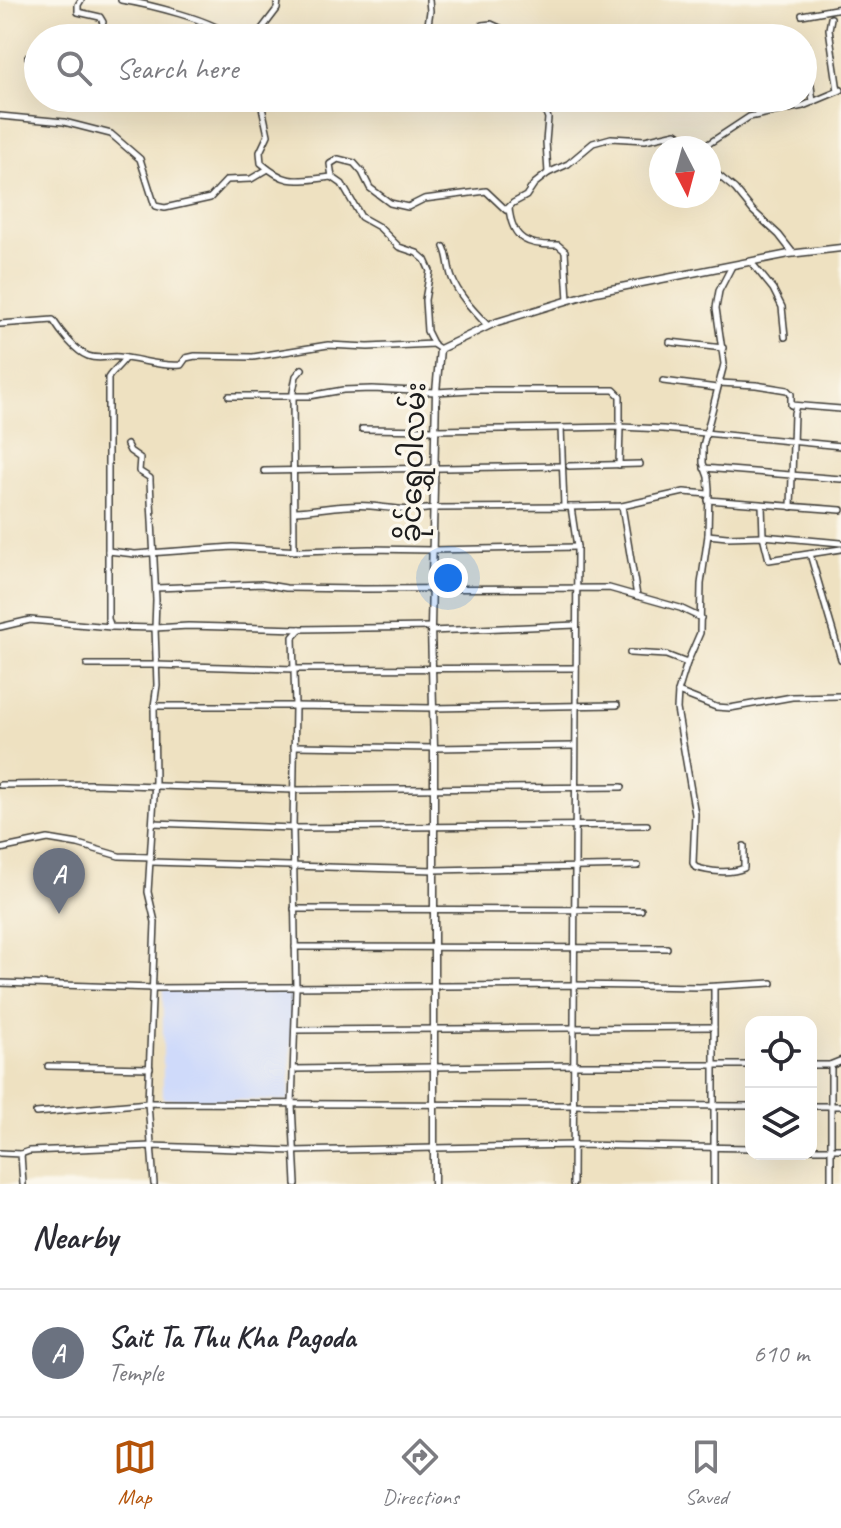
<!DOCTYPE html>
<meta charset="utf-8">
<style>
body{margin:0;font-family:Caveat,"Noto Sans Myanmar",sans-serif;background:#f2f2f3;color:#2b2b33}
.controls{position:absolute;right:24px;bottom:24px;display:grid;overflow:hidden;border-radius:16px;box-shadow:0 8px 32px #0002}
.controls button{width:72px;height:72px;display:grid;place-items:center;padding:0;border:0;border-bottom:2px solid #e1e1e2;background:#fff;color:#2b2b33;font:40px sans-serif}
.compass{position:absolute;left:649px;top:136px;width:72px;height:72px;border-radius:50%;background:#fff;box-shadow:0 8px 32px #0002;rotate:174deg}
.you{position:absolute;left:448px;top:578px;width:28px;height:28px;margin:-20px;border:6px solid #fff;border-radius:50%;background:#1a73e8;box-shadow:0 0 0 12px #1a73e833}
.badge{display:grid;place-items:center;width:52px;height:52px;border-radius:50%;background:#b45309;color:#fff;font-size:26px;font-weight:700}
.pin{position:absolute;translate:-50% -66px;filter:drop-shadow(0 2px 4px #0008)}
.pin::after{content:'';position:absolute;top:42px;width:28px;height:24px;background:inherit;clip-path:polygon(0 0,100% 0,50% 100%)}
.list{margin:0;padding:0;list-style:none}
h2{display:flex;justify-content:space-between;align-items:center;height:104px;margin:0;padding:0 32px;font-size:34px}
h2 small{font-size:26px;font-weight:400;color:#7c7c81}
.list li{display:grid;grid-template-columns:52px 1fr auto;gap:24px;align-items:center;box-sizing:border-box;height:128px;padding:0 32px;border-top:2px solid #e1e1e2}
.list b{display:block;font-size:30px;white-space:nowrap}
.list p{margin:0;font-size:26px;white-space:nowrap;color:#7c7c81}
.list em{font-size:26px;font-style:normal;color:#7c7c81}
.icon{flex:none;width:44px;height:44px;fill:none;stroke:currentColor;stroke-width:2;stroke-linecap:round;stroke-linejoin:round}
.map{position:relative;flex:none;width:841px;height:1184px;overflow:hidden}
.search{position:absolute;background:#fff;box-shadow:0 8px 32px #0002;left:24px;right:24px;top:24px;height:88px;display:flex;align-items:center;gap:20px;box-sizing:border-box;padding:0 28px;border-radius:44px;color:#7c7c81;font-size:30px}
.sheet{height:232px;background:#fff}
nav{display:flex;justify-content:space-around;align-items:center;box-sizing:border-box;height:112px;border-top:2px solid #e1e1e2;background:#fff;font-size:22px;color:#7c7c81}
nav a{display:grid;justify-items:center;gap:4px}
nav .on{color:#b45309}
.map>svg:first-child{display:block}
</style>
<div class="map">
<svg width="841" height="1184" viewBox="0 0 841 1184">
<rect width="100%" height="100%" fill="#fbf7ec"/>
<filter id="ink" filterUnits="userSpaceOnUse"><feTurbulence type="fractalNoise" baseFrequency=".0125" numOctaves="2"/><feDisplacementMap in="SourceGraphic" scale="16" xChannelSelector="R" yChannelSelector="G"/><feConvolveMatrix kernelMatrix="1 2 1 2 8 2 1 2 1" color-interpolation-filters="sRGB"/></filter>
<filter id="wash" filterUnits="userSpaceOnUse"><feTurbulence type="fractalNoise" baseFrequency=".006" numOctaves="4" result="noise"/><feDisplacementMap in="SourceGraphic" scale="32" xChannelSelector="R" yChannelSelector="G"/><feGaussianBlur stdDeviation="1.8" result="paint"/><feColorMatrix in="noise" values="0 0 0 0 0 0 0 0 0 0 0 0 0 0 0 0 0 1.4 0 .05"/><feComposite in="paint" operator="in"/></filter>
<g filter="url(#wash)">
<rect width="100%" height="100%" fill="#eee1c1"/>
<polygon fill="#cfdafa" points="163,989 294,990 289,1101 163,1099"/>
</g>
<g filter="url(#ink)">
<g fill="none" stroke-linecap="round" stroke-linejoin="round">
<g stroke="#3c3a35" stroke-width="8">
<g id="minor">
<polyline points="81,0 78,5 78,12 100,17 103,22 99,38"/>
<path d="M121,0C146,4 216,20 232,38"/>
<polyline points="802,15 841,8"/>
<polyline points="831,18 829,29 838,91"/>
<polyline points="255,38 277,9 278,0"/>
<polyline points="426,38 430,11 429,0"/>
<polyline points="478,38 482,25 491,24 522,38"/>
<polyline points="806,45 813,102"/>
<polyline points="28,57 38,61"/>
<path d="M260,98L268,135L260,152L261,163C288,187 299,180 332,177L342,184L361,217L379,227L399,247L417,253L425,260L430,271L425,300L427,331L434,345L440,349"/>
<polyline points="540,98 548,118 546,142 548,173"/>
<polyline points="0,116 64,122 111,134 140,159 155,206 165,208 210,198 227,180 251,179 268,169"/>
<polyline points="702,148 749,117 803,106 841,90"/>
<polyline points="709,166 712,170 735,189 753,211 779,235 793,253"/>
<polyline points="332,177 330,164 338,159 354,163 362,172 370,188 390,203 408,207 424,199 486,191 506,210 513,203 526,196 534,184 548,173 568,164 593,143 611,138 645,140 676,133 698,148"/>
<path d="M509,208C512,241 529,246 558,245L565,251L568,300"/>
<path d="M444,247C449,257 448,268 452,278C459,296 475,312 488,326"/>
<polyline points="751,262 773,289 782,307 785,337"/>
<path d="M732,266L719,291L716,308L724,364L703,446V463L708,477L709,489L708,535L701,584L700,633L687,663L678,692L677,709L695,814L693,863L695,867C709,872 730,874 744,868V846"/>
<path d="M0,324L53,320C60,331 75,351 88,356C98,360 108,356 119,357C141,359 159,367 181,365L186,358L195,356L253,357L328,345L368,347L434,344"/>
<polyline points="670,342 723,348"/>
<polyline points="663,381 717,388"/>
<polyline points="719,383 756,385 787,390 791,394 791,405 841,409"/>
<polyline points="229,396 309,396 343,390 372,389 436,392 471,390 614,390 620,396 620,427 663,429 841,446"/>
<polyline points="561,428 564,506"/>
<polyline points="362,429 435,430 620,427 619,465"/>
<polyline points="127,445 130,451 140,458 139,471 150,478 150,481 156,600 155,628 157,685 154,706"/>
<polyline points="569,466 640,464"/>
<polyline points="704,468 841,479"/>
<polyline points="264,471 562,466"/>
<polyline points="708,500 841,510"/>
<polyline points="762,505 763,536 769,560 841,549"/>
<polyline points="622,506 637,596"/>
<polyline points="571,507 622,506 684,492 708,494"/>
<polyline points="791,507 794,413 796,406"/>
<path d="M295,511C320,510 347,503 371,506C392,508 412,512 434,508L571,507L577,547L573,1184"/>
<polyline points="708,535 727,537 763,536 841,543"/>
<polyline points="108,551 135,554 233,547 300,551 369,549 432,550 577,547"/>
<polyline points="294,551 293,392 296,376 302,369"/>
<polyline points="810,554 841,659"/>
<polyline points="156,588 262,584 286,588 363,589 609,588 680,608 701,618"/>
<polyline points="0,627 30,620 111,627 155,628 188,626 300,629 431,627"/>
<path d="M111,627L108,619V378C113,370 120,366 125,358"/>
<polyline points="431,631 576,625"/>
<polyline points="630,653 666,655 687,663"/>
<polyline points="87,665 156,665 294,669 576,668"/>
<polyline points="678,692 716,707 730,708 792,697 841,696"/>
<polyline points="294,746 434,748 575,746"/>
<polyline points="0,785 92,784 294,790 622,787"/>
<polyline points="153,823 293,828 647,825"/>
<polyline points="0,849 48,839 78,844 119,856 151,857"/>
<polyline points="151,862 434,870 638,866"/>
<polyline points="294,909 641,910"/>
<polyline points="295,947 667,948"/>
<polyline points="0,983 153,988 574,985 699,987 772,983"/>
<polyline points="295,1030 714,1027"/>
<polyline points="811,1065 831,1065 831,1184"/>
<polyline points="48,1066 150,1068"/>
<polyline points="294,1069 574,1065 751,1065"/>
<polyline points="811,1106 841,1106"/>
<polyline points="36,1113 148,1103 751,1106"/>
<polyline points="811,1149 841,1149"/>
<polyline points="0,1153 21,1154 23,1184"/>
<polyline points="21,1154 29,1151 151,1146 293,1151 574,1145 751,1148"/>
<polyline points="154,1184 148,1103 155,922 148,892 155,781 154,706 295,706 293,637 300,629"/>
<polyline points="296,1184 292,1104 296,988 293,828 295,706 432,708 617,705"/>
<polyline points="714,1184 714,987"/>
</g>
</g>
<g stroke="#3c3a35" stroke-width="9">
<g id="tertiary">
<polyline points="831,1065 841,1061"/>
<polyline points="434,1184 434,748 431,627 436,392 440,349 497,322 596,292 789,254 841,248"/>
</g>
</g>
<use href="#minor" stroke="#fff" stroke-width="5"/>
<use href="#tertiary" stroke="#fff" stroke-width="6"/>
</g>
</g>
<g text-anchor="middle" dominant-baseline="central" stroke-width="7" stroke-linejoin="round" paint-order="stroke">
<g font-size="28" fill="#1c1c1c" stroke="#fbf7ec">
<text transform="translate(413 462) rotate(-88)">ခိုင်ရွှေဝါလမ်း</text>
</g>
</g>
</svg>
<div class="controls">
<button><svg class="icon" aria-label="locate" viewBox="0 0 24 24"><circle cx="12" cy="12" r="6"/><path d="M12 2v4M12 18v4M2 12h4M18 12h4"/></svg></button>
<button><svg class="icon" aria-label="layers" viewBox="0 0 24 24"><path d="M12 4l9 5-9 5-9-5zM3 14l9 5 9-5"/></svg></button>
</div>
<svg class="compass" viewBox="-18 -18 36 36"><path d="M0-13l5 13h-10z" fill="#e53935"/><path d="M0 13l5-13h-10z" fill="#7c7c81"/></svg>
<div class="you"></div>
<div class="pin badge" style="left:59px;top:914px;background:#6b7280">A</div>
<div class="search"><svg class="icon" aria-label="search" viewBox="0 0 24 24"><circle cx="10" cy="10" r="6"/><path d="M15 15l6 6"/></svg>Search here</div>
</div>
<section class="sheet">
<h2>Nearby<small></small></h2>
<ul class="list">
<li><span class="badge" style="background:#6b7280">A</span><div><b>Sait Ta Thu Kha Pagoda</b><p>Temple</p></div><em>610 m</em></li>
</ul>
</section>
<nav>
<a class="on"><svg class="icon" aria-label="map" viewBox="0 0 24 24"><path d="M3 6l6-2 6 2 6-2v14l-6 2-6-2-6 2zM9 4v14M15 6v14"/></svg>Map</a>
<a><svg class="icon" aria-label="directions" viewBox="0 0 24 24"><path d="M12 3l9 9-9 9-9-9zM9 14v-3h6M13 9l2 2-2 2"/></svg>Directions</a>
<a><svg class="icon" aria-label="saved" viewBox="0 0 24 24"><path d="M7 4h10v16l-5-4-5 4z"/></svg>Saved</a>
</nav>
